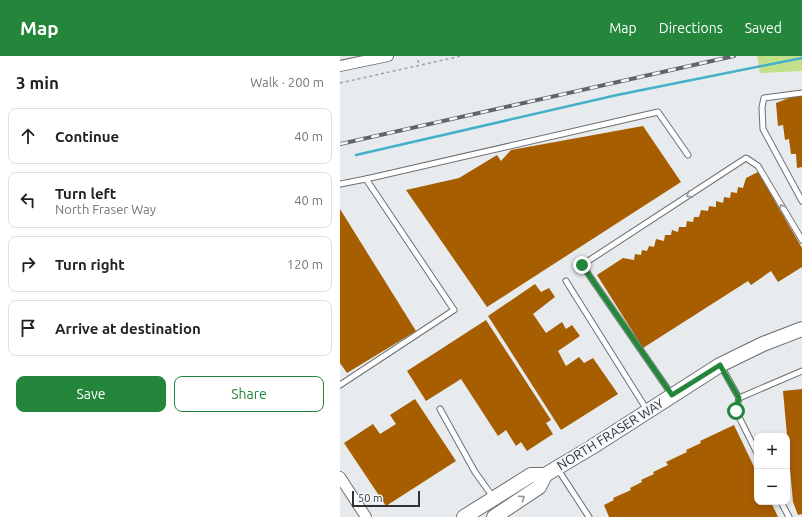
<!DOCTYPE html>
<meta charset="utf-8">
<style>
body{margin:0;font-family:Ubuntu,sans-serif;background:#f6f6f6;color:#222}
.controls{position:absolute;right:12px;bottom:12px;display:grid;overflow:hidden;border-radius:8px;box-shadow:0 2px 6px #0003}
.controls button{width:36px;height:36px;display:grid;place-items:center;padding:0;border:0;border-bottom:1px solid #e0e0e0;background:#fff;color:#222;font:20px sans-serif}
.scale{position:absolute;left:12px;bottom:10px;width:68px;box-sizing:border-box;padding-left:4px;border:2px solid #313233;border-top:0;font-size:11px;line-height:14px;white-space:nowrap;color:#313233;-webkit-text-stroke:3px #f4f8fc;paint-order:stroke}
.stop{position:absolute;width:12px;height:12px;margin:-9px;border:3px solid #23863a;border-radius:50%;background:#fff}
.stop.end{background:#23863a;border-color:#fff;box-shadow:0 1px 4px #0008}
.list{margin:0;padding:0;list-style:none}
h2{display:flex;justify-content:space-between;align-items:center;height:52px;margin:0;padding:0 16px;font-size:17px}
h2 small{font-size:13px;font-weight:400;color:#767676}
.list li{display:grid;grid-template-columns:26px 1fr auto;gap:12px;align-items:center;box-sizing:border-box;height:56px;margin:0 8px 8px;padding:0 8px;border:1px solid #e0e0e0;border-radius:8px}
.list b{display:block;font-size:15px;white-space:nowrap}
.list p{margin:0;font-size:13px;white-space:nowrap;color:#767676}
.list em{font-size:13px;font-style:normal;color:#767676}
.actions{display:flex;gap:8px;padding:12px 16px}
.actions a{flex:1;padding:9px 0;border:1px solid #23863a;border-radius:8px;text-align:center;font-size:14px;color:#23863a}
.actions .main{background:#23863a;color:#fff}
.icon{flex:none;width:22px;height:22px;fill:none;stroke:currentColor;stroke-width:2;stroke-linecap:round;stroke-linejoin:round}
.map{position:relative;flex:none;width:462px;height:461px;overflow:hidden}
header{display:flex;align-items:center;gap:24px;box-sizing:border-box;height:56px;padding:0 20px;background:#23863a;color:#fff}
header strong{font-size:19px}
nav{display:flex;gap:22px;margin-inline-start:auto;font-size:14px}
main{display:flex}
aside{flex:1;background:#fff}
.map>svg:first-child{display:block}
</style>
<header>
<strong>Map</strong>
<nav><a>Map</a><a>Directions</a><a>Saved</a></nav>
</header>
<main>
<aside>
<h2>3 min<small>Walk · 200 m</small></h2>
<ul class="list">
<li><svg class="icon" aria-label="ahead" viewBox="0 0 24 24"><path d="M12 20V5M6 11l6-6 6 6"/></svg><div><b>Continue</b></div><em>40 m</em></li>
<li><svg class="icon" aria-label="left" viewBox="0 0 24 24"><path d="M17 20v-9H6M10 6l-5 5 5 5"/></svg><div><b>Turn left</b><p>North Fraser Way</p></div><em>40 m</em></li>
<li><svg class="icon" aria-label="right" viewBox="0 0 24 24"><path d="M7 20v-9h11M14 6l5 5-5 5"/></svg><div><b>Turn right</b></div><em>120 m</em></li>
<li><svg class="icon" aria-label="arrive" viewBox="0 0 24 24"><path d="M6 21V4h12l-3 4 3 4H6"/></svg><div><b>Arrive at destination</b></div></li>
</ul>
<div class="actions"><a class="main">Save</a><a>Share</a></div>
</aside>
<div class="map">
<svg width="462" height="461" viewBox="0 0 462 461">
<rect width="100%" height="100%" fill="#e7ebee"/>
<polygon fill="#c2df89" points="417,0 462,0 462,15 420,17"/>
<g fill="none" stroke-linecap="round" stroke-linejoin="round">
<polyline stroke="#45b0c9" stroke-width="2.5" points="16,99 277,39 462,2"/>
</g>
<g fill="#a75e01">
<polygon points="462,39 462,111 457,112 456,98 451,98 449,83 445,84 443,69 438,70 436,47 454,40"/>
<polygon points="303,70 341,126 147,251 66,134 119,122 157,99 161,105 171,94"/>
<polygon points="418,116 462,192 462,211 438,226 431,215 411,229 408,225 303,292 257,219 283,202 294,204 295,198 301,199 302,194 307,195 309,190 314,191 316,183 324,185 325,179 331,179 332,174 338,176 339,171 346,171 347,165 353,166 354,161 359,161 361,154 368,155 369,150 376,151 376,145 383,147 384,141 390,142 391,136 397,137 398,131 403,132 406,122"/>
<polygon points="0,153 76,275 7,317 0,307"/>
<polygon points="195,228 201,236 209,232 215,241 193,258 206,277 222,266 226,273 232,269 240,280 218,295 226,310 239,301 244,307 253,302 278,338 221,374 148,260"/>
<polygon points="146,264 211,364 206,367 213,378 187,395 181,386 176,390 166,374 158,380 121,323 86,345 67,315"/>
<polygon points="462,333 462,458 458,459 453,446 443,335"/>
<polygon points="75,343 116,405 46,450 4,387 33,368 40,378 56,368 50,359"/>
<polygon points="394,369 417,417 417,446 431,446 438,461 269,461 264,449 274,444 273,442 291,434 290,432 302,426 301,424 314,418 313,416 328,409 326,406 347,396 346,394 361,387 360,385"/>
</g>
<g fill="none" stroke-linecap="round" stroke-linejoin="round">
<g stroke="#6d7174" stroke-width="7">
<g id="lane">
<polyline points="462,37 424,42 422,51 423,73 462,145"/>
<polyline points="26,123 318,56 348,99"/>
<polyline points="0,128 26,123 114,254 0,329"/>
<polyline points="226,225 307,354"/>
<polyline points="381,310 399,342 396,355 417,397"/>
<polyline points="332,339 242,209 406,102 418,110 462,184"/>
<polyline points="399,342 462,315"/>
<polyline points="100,353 135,416 153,441"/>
<polyline points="217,412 249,461"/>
<polyline points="441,446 449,461"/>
</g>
</g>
<g stroke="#6d7174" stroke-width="12">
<g id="street">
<polyline points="0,10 48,0"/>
<polyline points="0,421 26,461"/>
</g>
</g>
<g stroke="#6d7174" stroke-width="16">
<g id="secondary">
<polyline points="124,461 191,419 205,419 252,391 380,309 423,288 462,273"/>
<polyline points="154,461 199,431 205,419"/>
</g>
</g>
<g stroke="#a0a3a5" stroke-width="1.5" stroke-dasharray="3 3" stroke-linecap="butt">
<polyline points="78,4 79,9"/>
<polyline points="0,27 121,0"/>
</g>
<use href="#lane" stroke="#fff" stroke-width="5"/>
<use href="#street" stroke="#fff" stroke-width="10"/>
<use href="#secondary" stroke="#fff" stroke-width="14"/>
<g stroke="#626465" stroke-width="4">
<polyline id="rail" points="0,88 394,0"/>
</g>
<use href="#rail" stroke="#f4f8fc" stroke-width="2.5" stroke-dasharray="8" stroke-linecap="butt"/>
</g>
<defs><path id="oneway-chevron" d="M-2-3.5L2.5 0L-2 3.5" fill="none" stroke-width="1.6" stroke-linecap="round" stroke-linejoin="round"/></defs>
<g stroke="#989899">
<use href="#oneway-chevron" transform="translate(349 139) rotate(147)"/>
<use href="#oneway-chevron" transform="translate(442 151) rotate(-121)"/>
<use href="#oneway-chevron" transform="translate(182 442) rotate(-34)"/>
</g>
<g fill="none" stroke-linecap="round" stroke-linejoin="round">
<polyline stroke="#23863a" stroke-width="5" points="242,209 332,339 380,309 399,342 396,355"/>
</g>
<g text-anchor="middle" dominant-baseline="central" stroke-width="4" stroke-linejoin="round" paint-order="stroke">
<g font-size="13" fill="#313233" stroke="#f4f8fc">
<text transform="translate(270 378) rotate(-32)">NORTH FRASER WAY</text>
</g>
</g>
</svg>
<div class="controls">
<button>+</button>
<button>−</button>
</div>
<div class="scale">50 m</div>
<div class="stop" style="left:396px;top:355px"></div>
<div class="stop end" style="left:242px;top:209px"></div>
</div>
</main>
